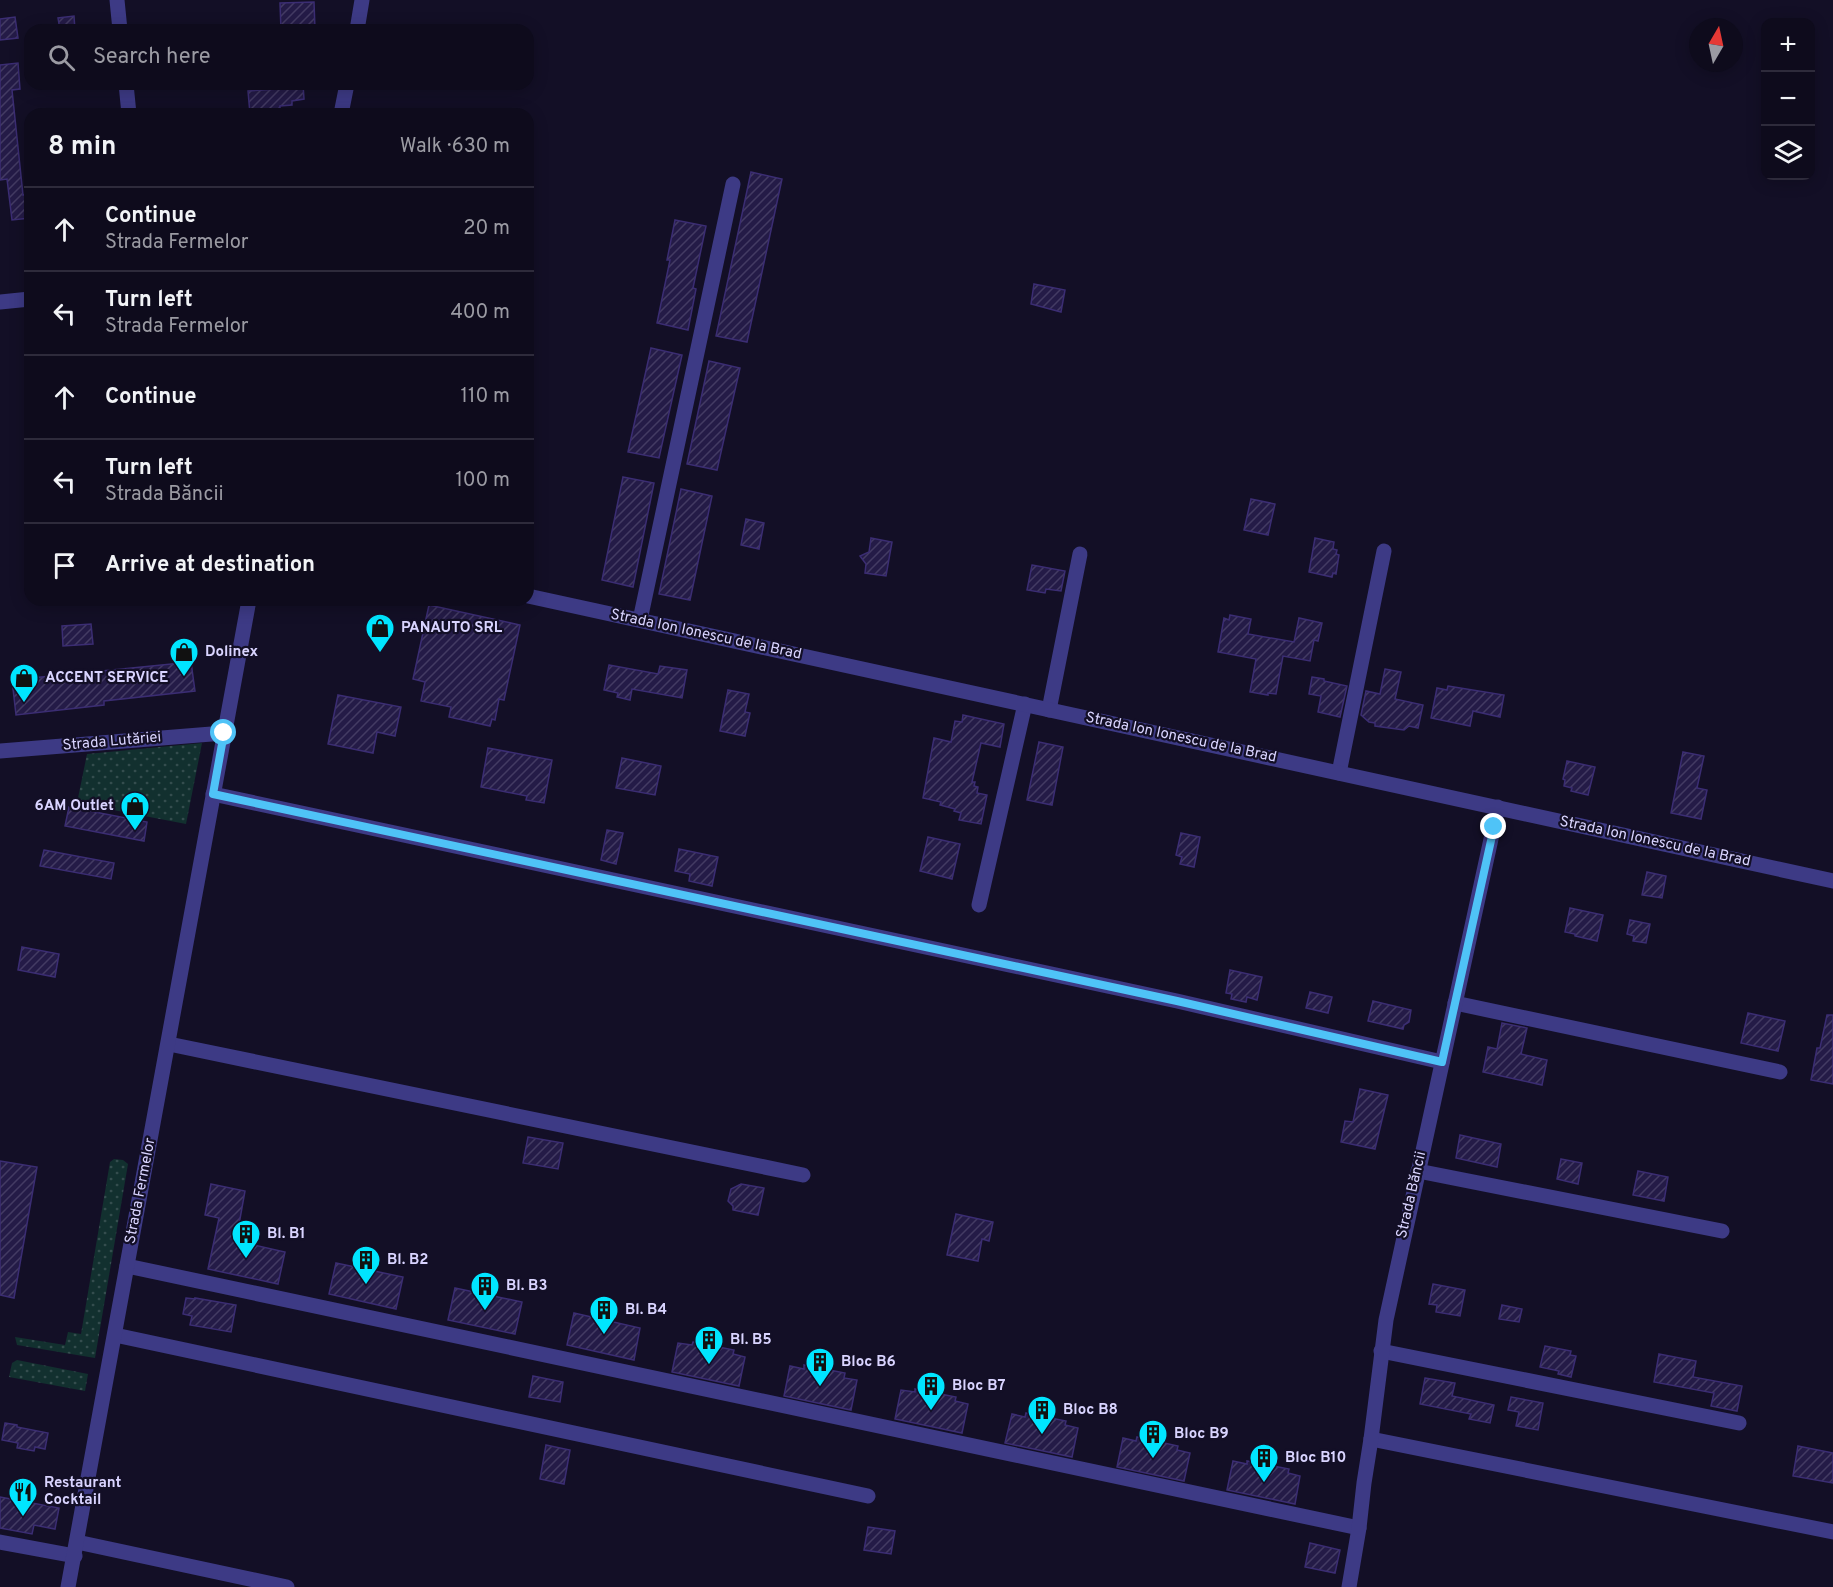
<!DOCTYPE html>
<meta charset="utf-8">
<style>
body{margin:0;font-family:Overpass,sans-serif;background:#1c1929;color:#f1f3f6}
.controls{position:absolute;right:18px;top:18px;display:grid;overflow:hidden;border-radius:12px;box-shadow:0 3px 15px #0003}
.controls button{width:54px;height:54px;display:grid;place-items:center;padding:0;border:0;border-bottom:2px solid #2e2b3b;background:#0e0b1c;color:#f1f3f6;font:30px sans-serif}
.compass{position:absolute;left:1689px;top:18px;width:54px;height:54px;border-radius:50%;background:#0e0b1c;box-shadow:0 3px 15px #0003;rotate:9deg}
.stop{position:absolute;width:18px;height:18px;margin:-14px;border:4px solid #4fc3f7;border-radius:50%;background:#fff}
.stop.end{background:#4fc3f7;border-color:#fff;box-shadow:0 2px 6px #0008}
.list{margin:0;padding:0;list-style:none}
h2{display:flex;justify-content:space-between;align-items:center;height:78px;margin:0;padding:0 24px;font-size:26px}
h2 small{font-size:20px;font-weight:400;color:#9b9ba3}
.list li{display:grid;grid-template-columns:39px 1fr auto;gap:18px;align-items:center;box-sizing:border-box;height:84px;padding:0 24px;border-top:2px solid #2e2b3b}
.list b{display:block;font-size:22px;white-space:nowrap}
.list p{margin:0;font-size:20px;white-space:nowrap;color:#9b9ba3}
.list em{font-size:20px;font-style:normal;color:#9b9ba3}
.icon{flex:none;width:33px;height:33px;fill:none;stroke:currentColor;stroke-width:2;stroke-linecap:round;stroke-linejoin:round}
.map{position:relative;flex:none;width:1833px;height:1587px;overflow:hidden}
.search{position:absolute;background:#0e0b1c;box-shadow:0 3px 15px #0003;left:24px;top:24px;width:510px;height:66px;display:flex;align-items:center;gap:15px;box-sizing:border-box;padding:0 21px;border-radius:18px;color:#9b9ba3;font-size:22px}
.panel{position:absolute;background:#0e0b1c;box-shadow:0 3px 15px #0003;left:24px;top:108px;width:510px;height:498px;border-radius:18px}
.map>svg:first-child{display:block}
</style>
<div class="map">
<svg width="1833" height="1587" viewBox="0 0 1833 1587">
<defs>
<pattern id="grass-dots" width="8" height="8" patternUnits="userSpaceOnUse" patternTransform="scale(1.5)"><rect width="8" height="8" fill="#12302f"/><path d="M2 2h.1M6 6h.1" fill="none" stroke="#344d4e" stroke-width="1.8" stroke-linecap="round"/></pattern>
<pattern id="building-hatch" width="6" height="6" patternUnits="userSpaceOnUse" patternTransform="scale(1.5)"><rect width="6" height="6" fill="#241b47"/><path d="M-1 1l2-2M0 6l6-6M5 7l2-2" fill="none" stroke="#433b63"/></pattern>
</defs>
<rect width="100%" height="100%" fill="#130f26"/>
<g fill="url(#grass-dots)">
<polygon points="202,743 186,824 77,803 87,754"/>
<polygon points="114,1159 123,1160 128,1164 95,1358 17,1345 15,1337 65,1345 68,1332 81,1334 110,1162"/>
<polygon points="17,1360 88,1374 85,1391 9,1377 12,1363"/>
</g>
<g fill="url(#building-hatch)" stroke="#3b2d73" stroke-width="1.5">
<polygon points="314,2 315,29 281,30 280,3"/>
<polygon points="74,16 75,30 60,30 58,18"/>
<polygon points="15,17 18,38 0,40 0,19"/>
<polygon points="18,63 20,89 12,90 23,195 28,194 30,199 30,218 12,220 7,179 0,180 0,65"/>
<polygon points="303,84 304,99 292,101 292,105 280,106 280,114 250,114 248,91 278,89 278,86"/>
<polygon points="751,172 782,179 747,342 716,336"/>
<polygon points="675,220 706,226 693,288 696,289 688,330 657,323 670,260 667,260"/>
<polygon points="1034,284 1065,290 1061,312 1031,304"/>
<polygon points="651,348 682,355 659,458 628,452"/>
<polygon points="709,361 740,368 717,470 687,464"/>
<polygon points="623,477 654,483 633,587 602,580"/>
<polygon points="681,489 712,496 690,600 659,594"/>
<polygon points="1251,499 1275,504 1268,535 1244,530"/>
<polygon points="746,519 764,523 759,549 741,545"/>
<polygon points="871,538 892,542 886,576 865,573 866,564 860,556 869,552"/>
<polygon points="1315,538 1334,542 1333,549 1337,550 1336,554 1339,555 1336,574 1333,573 1332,577 1309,572"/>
<polygon points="1032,565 1065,571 1061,591 1046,589 1045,593 1027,590"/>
<polygon points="429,605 520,625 504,700 499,699 495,720 492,719 490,726 449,717 451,707 421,701 425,682 413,679"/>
<polygon points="1230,615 1251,619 1248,634 1294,642 1299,618 1322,623 1318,641 1314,640 1310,661 1283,656 1276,694 1268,693 1268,695 1250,692 1256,659 1218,652 1224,618 1229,620"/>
<polygon points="91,624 93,644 63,646 62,626"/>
<polygon points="191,662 195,691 104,701 104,705 16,715 12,680"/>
<polygon points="609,665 658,674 660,666 687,670 682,698 632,689 630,700 617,697 618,693 604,690"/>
<polygon points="1385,669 1401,672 1395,699 1423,705 1418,728 1409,726 1404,730 1375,726 1375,723 1369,722 1361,715 1366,691 1380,694"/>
<polygon points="1312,677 1324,679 1324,681 1347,686 1340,717 1318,712 1321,696 1309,694"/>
<polygon points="1448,686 1504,695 1500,717 1473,711 1470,726 1431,718 1437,688 1447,690"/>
<polygon points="728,690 749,694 745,712 750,713 745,736 720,731"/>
<polygon points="338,695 401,707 395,736 377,732 373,753 328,744"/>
<polygon points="963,715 1004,724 1000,747 981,743 972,782 975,782 974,786 978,787 977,793 987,795 981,824 959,820 961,813 954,811 955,809 940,805 941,802 923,798 934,738 951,742 955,721 962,722"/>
<polygon points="1039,742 1063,747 1052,805 1027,800"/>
<polygon points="488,748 552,760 544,803 526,800 527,796 481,787"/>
<polygon points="1683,752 1704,756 1697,788 1707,790 1701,819 1671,813"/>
<polygon points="622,758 661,766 655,795 616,788"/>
<polygon points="1567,761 1595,767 1588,795 1571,791 1572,788 1564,786 1565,780 1563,779"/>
<polygon points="69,807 147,822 144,841 65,826"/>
<polygon points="607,830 623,833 616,864 601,860"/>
<polygon points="1181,833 1200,837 1194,867 1180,864 1182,857 1176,855"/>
<polygon points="928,837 960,844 952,879 920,871"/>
<polygon points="679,849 718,857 712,886 689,881 690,874 675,871"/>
<polygon points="44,850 114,863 111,879 40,866"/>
<polygon points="1647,872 1666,876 1662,898 1642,895"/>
<polygon points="1570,908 1603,915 1597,941 1575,936 1575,934 1565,932"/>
<polygon points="1630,920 1650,924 1646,943 1633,941 1634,936 1627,934"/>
<polygon points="22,947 59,954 55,977 18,970"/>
<polygon points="1230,970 1262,977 1257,1000 1247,997 1246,1002 1231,999 1232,994 1226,993"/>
<polygon points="1310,992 1332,997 1328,1013 1306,1008"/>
<polygon points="1373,1001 1411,1010 1409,1022 1404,1025 1403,1029 1368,1021"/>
<polygon points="1748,1013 1785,1021 1778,1051 1741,1043"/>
<polygon points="1827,1015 1833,1015 1833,1084 1811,1080 1817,1048 1820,1048"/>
<polygon points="1502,1023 1527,1028 1521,1054 1547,1060 1542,1085 1483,1072 1488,1047 1497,1049"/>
<polygon points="1360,1089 1388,1095 1375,1149 1341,1142 1345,1121 1353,1122"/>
<polygon points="1460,1135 1501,1144 1497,1167 1456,1158"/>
<polygon points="528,1137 563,1143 558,1169 523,1163"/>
<polygon points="1561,1159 1582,1163 1578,1184 1557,1179"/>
<polygon points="0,1161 37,1167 14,1298 0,1295"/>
<polygon points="1638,1171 1668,1177 1664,1201 1633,1195"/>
<polygon points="211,1184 245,1191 236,1241 285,1252 278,1284 208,1269 219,1218 205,1215"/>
<polygon points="741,1184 764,1188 758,1215 733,1210 733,1206 728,1201 731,1189"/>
<polygon points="956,1214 993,1222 989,1241 982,1239 978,1261 947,1255"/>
<polygon points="336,1263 403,1277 396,1309 329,1294"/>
<polygon points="1433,1284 1465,1290 1460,1316 1436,1312 1437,1305 1429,1304"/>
<polygon points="455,1288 522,1302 515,1334 448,1320"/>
<polygon points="186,1298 195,1299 195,1298 236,1305 231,1332 190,1325 192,1316 183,1314"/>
<polygon points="1502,1305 1522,1309 1519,1322 1499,1319"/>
<polygon points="574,1313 640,1328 634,1360 567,1345"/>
<polygon points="693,1342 734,1350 733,1354 745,1357 739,1386 672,1372 678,1343 692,1345"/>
<polygon points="1545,1346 1571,1351 1570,1355 1576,1356 1571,1377 1558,1374 1559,1371 1540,1367"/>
<polygon points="1659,1354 1696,1361 1693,1377 1742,1386 1737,1411 1711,1406 1714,1393 1654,1382"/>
<polygon points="804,1365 845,1373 844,1378 857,1380 851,1410 784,1396 790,1366 804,1369"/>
<polygon points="533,1376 563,1382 560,1402 529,1397"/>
<polygon points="1425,1378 1455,1383 1452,1396 1494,1405 1490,1423 1469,1419 1471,1414 1420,1404"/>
<polygon points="915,1389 956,1397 955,1401 968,1404 962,1433 895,1419 901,1390 915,1392"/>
<polygon points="1511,1397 1543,1403 1538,1430 1516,1426 1519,1412 1508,1410"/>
<polygon points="1026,1413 1066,1421 1065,1425 1078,1428 1072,1457 1005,1443 1012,1414 1025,1417"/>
<polygon points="5,1423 17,1425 17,1427 48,1433 45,1449 35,1447 34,1451 17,1448 18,1443 2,1440"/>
<polygon points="1137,1437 1178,1446 1177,1450 1190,1453 1184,1481 1117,1467 1123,1438 1136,1441"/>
<polygon points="546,1445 570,1450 564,1484 540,1479"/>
<polygon points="1798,1446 1833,1453 1833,1483 1793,1476"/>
<polygon points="1233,1461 1247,1464 1247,1461 1289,1469 1288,1473 1300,1476 1295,1504 1227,1490"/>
<polygon points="0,1497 59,1508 55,1529 34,1525 32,1534 0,1528"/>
<polygon points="868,1527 895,1531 891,1554 864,1550"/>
<polygon points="1310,1543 1340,1550 1335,1573 1305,1567"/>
</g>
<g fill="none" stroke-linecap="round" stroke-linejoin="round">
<g stroke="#3d3a85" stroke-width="15">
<polyline points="117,0 120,30"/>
<polyline points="126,84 129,114"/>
<polyline points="0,302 30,299"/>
<polyline points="640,620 733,184"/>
<polyline points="1049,710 1080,554"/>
<polyline points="0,751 224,733"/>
<polyline points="1339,773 1384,551"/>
<polyline points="213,794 1177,1001 1442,1062"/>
<polyline points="979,905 1025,704"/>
<polyline points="1455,1003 1780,1072"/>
<polyline points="169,1044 803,1175"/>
<polyline points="1418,1171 1722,1231"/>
<polyline points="127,1266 1359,1528"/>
<polyline points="115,1335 868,1496"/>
<polyline points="1381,1351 1739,1423"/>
<polyline points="1371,1439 1833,1532"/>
<polyline points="0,1542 75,1556"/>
<polyline points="77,1542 287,1587"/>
<polyline points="1349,1587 1359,1528 1364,1483 1371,1439 1386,1320 1498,807"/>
</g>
<g stroke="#3d3a85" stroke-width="15">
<polyline points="357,30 362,0"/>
<polyline points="341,114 347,84"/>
<polyline points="528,596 1833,881"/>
<polyline points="68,1587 249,600"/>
</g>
</g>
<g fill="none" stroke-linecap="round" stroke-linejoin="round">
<polyline stroke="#4fc3f7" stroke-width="8" points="224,733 213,794 1177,1001 1442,1062 1494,827"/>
</g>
<defs>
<g id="shop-pin" transform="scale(1.5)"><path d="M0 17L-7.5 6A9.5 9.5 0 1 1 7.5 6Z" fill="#00e5ff" stroke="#130f26"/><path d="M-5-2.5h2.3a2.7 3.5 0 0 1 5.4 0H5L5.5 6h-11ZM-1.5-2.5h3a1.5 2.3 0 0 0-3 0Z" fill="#111"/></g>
<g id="building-pin" transform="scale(1.5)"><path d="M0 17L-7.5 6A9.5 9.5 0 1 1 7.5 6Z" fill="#00e5ff" stroke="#130f26"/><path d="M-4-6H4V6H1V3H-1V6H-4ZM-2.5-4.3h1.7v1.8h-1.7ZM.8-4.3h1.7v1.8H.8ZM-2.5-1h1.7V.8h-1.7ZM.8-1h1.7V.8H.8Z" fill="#111"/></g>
<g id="restaurant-pin" transform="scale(1.5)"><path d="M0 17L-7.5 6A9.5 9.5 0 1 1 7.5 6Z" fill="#00e5ff" stroke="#130f26"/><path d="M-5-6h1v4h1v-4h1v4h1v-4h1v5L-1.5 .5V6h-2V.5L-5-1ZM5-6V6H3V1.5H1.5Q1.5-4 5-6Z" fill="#111"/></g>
</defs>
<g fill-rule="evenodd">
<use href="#shop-pin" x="380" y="628"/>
<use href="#shop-pin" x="184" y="652"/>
<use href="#shop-pin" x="24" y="678"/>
<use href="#shop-pin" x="135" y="806"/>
<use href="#building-pin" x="246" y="1234"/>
<use href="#building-pin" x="366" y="1260"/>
<use href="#building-pin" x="485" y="1286"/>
<use href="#building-pin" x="604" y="1310"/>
<use href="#building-pin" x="709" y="1340"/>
<use href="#building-pin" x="820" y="1362"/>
<use href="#building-pin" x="931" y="1386"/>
<use href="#building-pin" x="1042" y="1410"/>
<use href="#building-pin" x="1153" y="1434"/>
<use href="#building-pin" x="1264" y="1458"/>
<use href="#restaurant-pin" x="23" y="1492"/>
</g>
<g text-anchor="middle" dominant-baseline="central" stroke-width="4.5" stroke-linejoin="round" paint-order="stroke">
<g font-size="15" font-weight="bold" fill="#d9d4ff" stroke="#130f26" text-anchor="start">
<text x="401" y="628">PANAUTO SRL</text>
<text x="205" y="652">Dolinex</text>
<text x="45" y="678">ACCENT SERVICE</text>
<text x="114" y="806" text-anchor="end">6AM Outlet</text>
<text x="267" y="1234">Bl. B1</text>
<text x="387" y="1260">Bl. B2</text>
<text x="506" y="1286">Bl. B3</text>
<text x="625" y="1310">Bl. B4</text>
<text x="730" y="1340">Bl. B5</text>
<text x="841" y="1362">Bloc B6</text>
<text x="952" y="1386">Bloc B7</text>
<text x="1063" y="1410">Bloc B8</text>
<text x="1174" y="1434">Bloc B9</text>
<text x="1285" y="1458">Bloc B10</text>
<text x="44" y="1483">Restaurant<tspan x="44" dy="17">Cocktail</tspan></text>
</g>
<g font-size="15" fill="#d9d4ff" stroke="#130f26">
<text transform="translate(706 635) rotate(12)">Strada Ion Ionescu de la Brad</text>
<text transform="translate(1181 738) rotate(12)">Strada Ion Ionescu de la Brad</text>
<text transform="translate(112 742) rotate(-5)">Strada Lutăriei</text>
<text transform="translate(1655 842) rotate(12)">Strada Ion Ionescu de la Brad</text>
<text transform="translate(141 1191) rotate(-79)">Strada Fermelor</text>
<text transform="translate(1412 1195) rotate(-77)">Strada Băncii</text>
</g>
</g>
</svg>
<div class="controls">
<button>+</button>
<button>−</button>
<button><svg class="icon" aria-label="layers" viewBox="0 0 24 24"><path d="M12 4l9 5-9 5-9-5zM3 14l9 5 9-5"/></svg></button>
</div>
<svg class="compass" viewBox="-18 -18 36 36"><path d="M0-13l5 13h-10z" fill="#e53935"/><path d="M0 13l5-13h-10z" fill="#9b9ba3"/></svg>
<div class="stop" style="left:224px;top:733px"></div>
<div class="stop end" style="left:1494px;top:827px"></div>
<div class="search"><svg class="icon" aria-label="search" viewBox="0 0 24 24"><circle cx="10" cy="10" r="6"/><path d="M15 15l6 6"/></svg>Search here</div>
<section class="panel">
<h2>8 min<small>Walk · 630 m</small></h2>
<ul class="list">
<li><svg class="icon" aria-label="ahead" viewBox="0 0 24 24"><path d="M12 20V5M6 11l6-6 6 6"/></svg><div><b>Continue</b><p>Strada Fermelor</p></div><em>20 m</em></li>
<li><svg class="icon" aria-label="left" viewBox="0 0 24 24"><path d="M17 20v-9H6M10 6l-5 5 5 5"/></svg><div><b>Turn left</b><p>Strada Fermelor</p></div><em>400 m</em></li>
<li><svg class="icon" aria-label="ahead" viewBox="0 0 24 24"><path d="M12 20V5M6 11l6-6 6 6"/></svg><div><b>Continue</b></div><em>110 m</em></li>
<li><svg class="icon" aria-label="left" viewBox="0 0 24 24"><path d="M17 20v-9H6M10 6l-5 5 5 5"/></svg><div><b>Turn left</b><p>Strada Băncii</p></div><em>100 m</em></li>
<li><svg class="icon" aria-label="arrive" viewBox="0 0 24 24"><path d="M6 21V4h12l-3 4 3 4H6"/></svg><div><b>Arrive at destination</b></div></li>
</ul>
</section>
</div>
